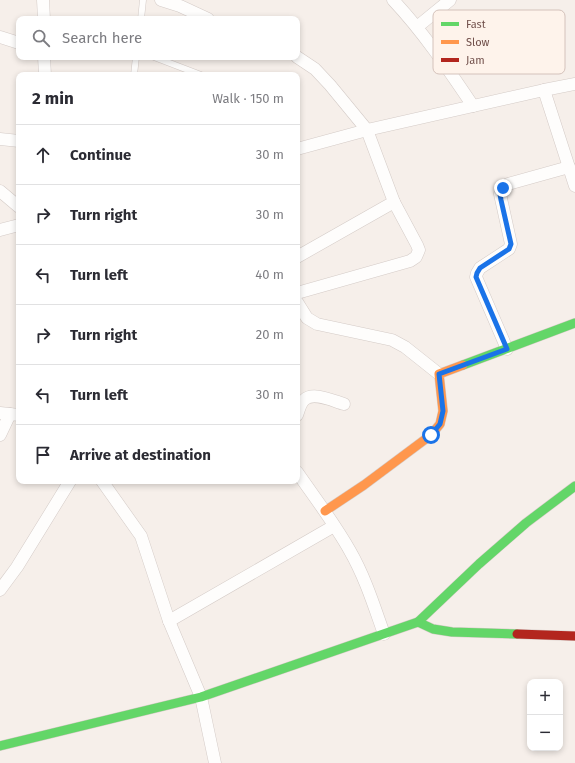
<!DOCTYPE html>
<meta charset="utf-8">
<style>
body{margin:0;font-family:"Fira Sans",sans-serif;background:#f7f7f7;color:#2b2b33}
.controls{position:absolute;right:12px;bottom:12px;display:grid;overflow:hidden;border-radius:8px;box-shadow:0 2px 6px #0003}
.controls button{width:36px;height:36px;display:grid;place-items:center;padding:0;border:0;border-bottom:1px solid #e1e1e2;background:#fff;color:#2b2b33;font:20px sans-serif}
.stop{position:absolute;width:12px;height:12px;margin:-9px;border:3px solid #1a73e8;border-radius:50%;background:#fff}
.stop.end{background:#1a73e8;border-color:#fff;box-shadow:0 1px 4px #0008}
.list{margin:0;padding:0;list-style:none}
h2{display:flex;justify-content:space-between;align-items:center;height:52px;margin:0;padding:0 16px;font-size:17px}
h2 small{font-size:13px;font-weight:400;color:#7c7c81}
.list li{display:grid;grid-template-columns:26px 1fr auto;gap:12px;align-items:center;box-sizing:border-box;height:60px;padding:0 16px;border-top:1px solid #e1e1e2}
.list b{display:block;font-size:15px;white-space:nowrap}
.list em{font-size:13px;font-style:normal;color:#7c7c81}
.icon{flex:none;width:22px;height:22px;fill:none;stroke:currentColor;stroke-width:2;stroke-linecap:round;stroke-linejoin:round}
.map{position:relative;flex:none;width:575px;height:763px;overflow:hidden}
.search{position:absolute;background:#fff;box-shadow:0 2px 6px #0003;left:16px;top:16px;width:284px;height:44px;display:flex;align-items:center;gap:10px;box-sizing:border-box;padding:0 14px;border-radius:8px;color:#7c7c81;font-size:15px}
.panel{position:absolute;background:#fff;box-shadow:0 2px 6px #0003;left:16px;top:72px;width:284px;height:412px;border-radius:8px}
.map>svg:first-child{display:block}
</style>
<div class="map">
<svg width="575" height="763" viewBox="0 0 575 763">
<rect width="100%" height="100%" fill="#f6efea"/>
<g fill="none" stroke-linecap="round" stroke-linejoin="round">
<g stroke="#d4cbc7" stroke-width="7">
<g id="lane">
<polyline points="141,19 143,0"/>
<polyline points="154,57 201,75"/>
<polyline points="134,75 136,57"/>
</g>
</g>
<g stroke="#d4cbc7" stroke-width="13">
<g id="street">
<polyline points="43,0 44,19"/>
<polyline points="161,0 180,6 208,19"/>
<path d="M393,0C424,33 448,69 473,106"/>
<polyline points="417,27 450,0"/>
<polyline points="0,37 19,43"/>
<polyline points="44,57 45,75"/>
<polyline points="297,57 315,69 330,85 367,130 394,202 297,257"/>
<polyline points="544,90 575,186"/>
<polyline points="0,139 19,141"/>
<polyline points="297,149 367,130 544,90 575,84"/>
<polyline points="0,191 19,207"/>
<polyline points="0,230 19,225"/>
<polyline points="297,293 410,261 416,257 419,250 417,245 394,202"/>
<polyline points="297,302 307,318 317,324 392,340 405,347 439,374"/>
<polyline points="507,349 476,277 477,273 480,268 509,249 511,244 500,194 503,188 508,184 569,167"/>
<polyline points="0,413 19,415"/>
<path d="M297,415C299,410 300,404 304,400C313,391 333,401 344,404"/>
<polyline points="0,435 10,414"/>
<path d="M297,472C315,498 335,524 350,551C365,577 374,606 384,634"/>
<polyline points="102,481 141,536 169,621 201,697 215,763"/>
<polyline points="0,590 17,567 70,481"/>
<polyline points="169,621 334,526"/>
</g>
</g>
<g stroke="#d5cac6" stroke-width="10">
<g id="fast">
<polyline points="463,365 575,323"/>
<polyline points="517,634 452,632 433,629 418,622 479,564 526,523 575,486"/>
<polyline points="0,746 201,697 418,622"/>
</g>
</g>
<g stroke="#d5cac6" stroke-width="10">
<polyline id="slow" points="325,511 364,485 431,435 440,424 443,411 439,374 463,365"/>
</g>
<g stroke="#d5cac6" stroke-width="10">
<polyline id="jam" points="517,634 575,636"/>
</g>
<use href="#lane" stroke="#fefdfc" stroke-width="6"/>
<use href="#street" stroke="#fefdfc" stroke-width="12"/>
<use href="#fast" stroke="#63d668" stroke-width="9"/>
<use href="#slow" stroke="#ff974d" stroke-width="9"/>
<use href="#jam" stroke="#b3261e" stroke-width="9"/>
</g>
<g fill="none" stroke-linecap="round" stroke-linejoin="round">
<polyline stroke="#1a73e8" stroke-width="5" points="431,435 440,424 443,411 439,374 507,349 476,277 477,273 480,268 509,249 511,244 501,200 500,194 503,188"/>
</g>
<rect x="433" y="10" width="132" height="64" rx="6" fill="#fef3eb" stroke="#d4c2bb" stroke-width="1"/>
<rect x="441" y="22" width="18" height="4" fill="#63d668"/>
<rect x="441" y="40" width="18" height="4" fill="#ff974d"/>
<rect x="441" y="58" width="18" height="4" fill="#b3261e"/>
<g font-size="11" fill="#72514c">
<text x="466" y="28">Fast</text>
<text x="466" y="46">Slow</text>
<text x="466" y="64">Jam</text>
</g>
</svg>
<div class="controls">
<button>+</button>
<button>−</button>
</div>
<div class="stop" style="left:431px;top:435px"></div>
<div class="stop end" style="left:503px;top:188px"></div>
<div class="search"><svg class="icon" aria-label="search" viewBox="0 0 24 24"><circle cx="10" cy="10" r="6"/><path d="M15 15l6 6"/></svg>Search here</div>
<section class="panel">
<h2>2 min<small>Walk · 150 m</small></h2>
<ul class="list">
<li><svg class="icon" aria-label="ahead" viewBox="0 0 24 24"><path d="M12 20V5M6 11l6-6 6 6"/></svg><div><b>Continue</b></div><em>30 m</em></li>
<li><svg class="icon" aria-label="right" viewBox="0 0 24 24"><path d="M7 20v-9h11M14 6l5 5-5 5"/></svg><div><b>Turn right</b></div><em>30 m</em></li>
<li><svg class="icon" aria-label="left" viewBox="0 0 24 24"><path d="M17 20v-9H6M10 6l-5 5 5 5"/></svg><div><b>Turn left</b></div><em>40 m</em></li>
<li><svg class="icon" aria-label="right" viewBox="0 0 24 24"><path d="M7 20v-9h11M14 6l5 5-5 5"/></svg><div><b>Turn right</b></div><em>20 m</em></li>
<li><svg class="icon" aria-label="left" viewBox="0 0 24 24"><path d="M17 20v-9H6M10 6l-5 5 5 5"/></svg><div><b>Turn left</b></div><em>30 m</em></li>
<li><svg class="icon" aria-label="arrive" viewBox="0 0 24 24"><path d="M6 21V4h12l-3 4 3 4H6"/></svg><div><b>Arrive at destination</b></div></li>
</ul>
</section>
</div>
